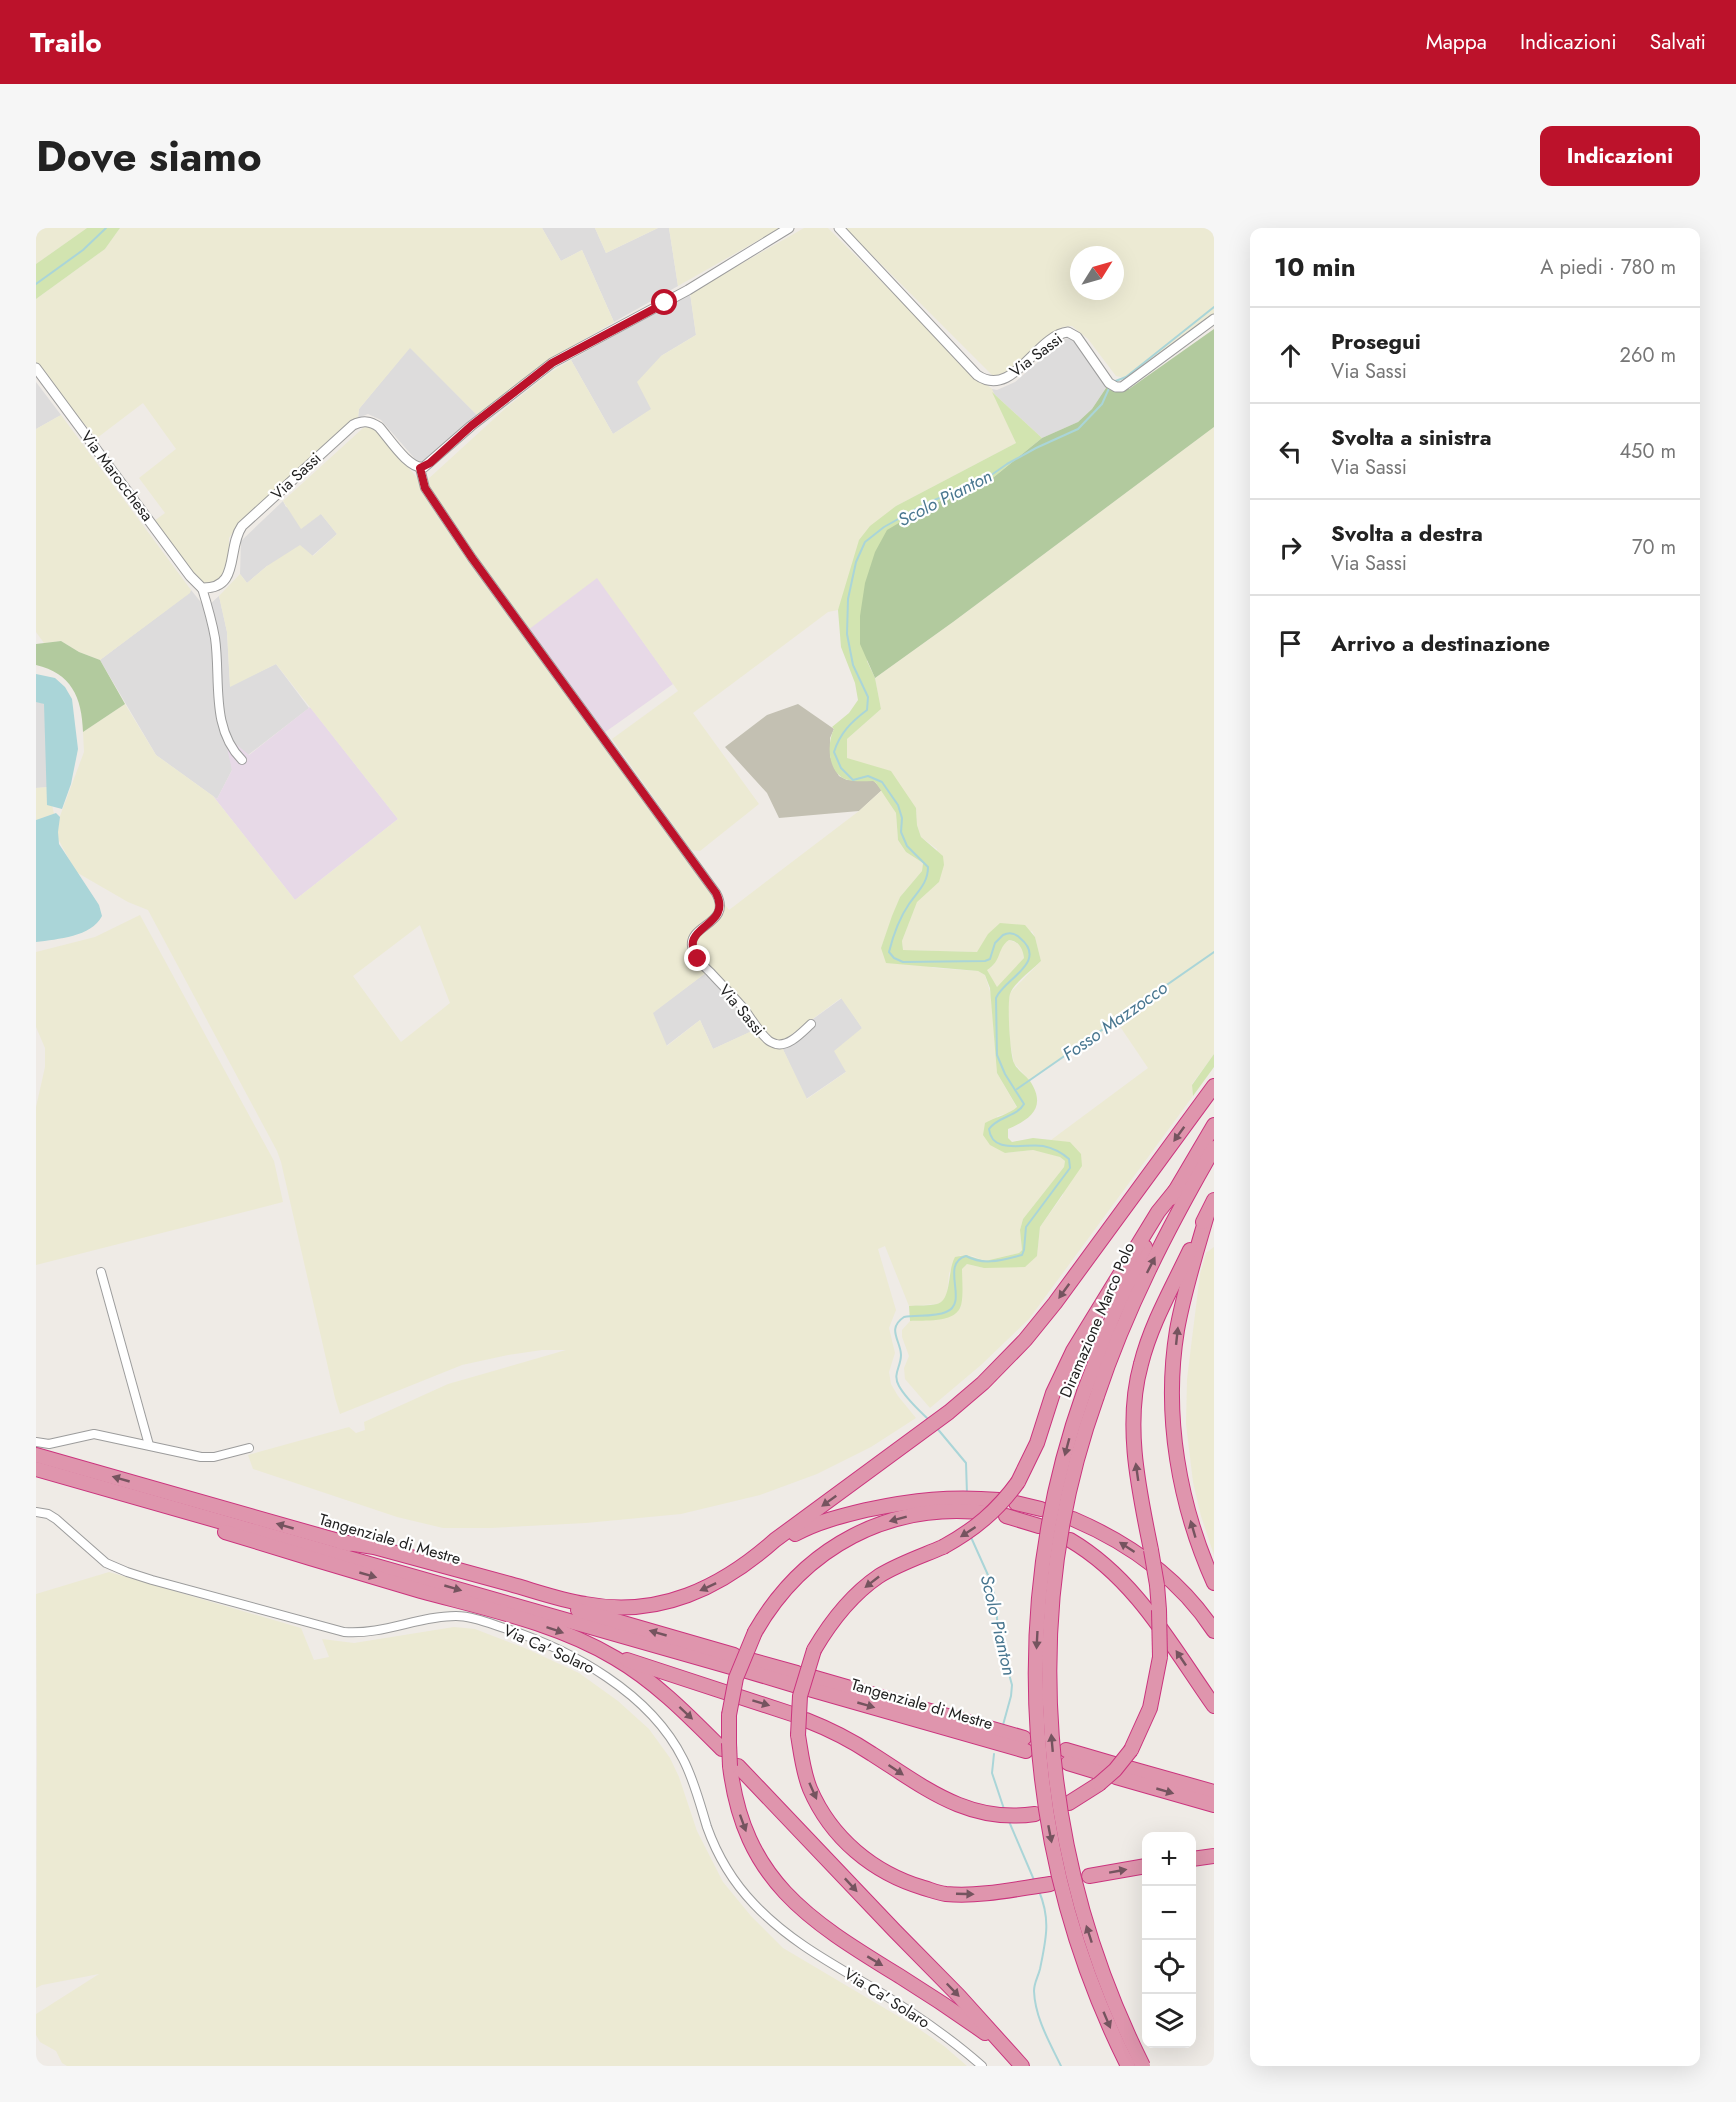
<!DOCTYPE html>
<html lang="it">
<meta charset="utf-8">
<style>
body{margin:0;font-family:Jost,sans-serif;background:#f6f6f6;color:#222}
.controls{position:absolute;right:18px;bottom:18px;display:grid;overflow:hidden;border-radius:12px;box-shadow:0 6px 24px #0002}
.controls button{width:54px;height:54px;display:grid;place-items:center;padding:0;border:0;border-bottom:2px solid #e0e0e0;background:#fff;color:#222;font:30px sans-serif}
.compass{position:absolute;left:1034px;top:18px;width:54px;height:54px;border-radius:50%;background:#fff;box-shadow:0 6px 24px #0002;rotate:53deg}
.stop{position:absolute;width:18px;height:18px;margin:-14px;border:4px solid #bc122b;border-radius:50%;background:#fff}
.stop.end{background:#bc122b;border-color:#fff;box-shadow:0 2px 6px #0008}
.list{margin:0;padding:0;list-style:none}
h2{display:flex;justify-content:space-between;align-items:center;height:78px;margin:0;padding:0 24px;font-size:26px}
h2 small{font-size:20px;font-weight:400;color:#767676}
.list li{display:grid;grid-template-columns:39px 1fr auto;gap:18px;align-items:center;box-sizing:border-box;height:96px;padding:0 24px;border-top:2px solid #e0e0e0}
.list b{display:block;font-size:22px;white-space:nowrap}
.list p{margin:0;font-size:20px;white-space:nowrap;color:#767676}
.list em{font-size:20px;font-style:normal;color:#767676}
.icon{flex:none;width:33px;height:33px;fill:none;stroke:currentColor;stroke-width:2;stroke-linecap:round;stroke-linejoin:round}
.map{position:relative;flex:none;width:1178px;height:1838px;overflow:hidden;border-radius:12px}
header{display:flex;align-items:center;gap:36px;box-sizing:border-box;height:84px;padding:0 30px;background:#bc122b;color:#fff}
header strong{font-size:28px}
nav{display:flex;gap:33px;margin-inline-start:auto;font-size:21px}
.intro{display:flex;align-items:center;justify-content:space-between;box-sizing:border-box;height:144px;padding:0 36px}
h1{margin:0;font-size:42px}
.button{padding:15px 27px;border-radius:12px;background:#bc122b;color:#fff;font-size:21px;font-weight:700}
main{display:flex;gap:36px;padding:0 36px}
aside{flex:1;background:#fff;border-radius:12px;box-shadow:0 6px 24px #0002}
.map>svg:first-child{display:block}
</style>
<header>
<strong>Trailo</strong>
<nav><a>Mappa</a><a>Indicazioni</a><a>Salvati</a></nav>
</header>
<div class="intro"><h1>Dove siamo</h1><a class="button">Indicazioni</a></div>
<main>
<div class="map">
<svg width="1178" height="1838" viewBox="0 0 1178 1838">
<rect width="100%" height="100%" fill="#efebe6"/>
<g fill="#dddcdc">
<polygon points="506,0 559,0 570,25 622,0 633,0 642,58 578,94 546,22 525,33"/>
<polygon points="654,65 660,107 625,128 616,181 577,206 535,132"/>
<polygon points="1034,109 1043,118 1072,157 1056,181 1042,194 1006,210 956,164 956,161 961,162 979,154 1027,112"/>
<polygon points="374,119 443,189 387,240 345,192 332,186 322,190 323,181"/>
<polygon points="0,154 25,187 0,201"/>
<polygon points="247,273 250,279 285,286 301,306 276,328 231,338 211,355 204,346 205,313"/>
<polygon points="155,362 168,378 173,377 183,368 191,404 194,458 240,436 273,480 212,527 194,511 196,542 181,571 120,527 64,432 153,365"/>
<polygon points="0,471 12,479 17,559 0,560"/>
<polygon points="678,741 721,801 677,821 664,792 630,818 616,785 671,744"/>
<polygon points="806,770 826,800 811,843 770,871 744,815"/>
</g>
<g fill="#e7d9e7">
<polygon points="561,349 637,456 565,507 492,401"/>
<polygon points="274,479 362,591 259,672 177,568 181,571 196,542 189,511 194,511 213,527"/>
</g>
<polygon fill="#c3c0b2" points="762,476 798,501 794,510 794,528 799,541 803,548 811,552 838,553 846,562 823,583 743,590 731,565 689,519 731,487"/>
<g fill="#ecead3" fill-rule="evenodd">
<polygon points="0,0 51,0 0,36"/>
<polygon points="84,0 506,0 525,33 546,22 578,94 512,132 443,189 374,120 323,181 322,190 200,300 193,310 193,342 170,364 118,293 129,285 103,250 140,221 107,175 61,210 33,179 0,134 0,71 69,21"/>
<polygon points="559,0 622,0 570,25"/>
<polygon points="633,0 744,0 642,58"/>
<path d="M768,0H792L940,148L956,161L980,215L860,278L813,352L802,382L792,384L657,485L723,576L664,623L655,622L576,511L642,463L561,350L492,402L589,540L693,682L823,583L846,562L860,585L862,612L870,624L887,635L886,643L864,669L845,720L898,740L942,743L949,747L955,767L961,845L981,880L976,884L961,888L969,925L997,922L1015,926L1024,929L1029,933L1028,939L987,991L984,1002L986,1022L983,1025L949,1033L937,1028L924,1027L913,1045L911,1067L908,1072L902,1076L873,1078L849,1018L842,1021L860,1082L853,1100L859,1125L853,1144L855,1156L862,1168L880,1190L835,1219L781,1246L724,1267L645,1286L550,1295L455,1300H407L361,1289L217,1241L212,1227L313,1199L320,1205L329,1202L328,1194L412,1156L530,1122H506L472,1127L426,1137L304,1186L299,1170L245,934L241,923L112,682L92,674L40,644L21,609L24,588L48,524L47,504L89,476L120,527L177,568L259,672L362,591L240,436L194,459L191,404L183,368L204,346L211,355L231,338L264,317L277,328L301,306L285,286L265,301L247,273L327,200L333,198L343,205L383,252L390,253L472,178L515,144L535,132L577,206L615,181L601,154L625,128L660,107L654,65ZM384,697L414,775L365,814L317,748ZM678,741L720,801L677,821L664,792L631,818L617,785L671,744ZM805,770L826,800L798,823L810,844L771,871L744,815Z"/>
<path d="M809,0H1178V87L1089,150L1080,148L1052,111L1036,98L1027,99L1020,103L966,149L957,148ZM1043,27H1079V63H1043Z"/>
<polygon points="25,187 155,362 154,365 64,432 43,424 25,413 8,415 0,404 0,201"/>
<polygon points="1178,199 1178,826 1156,856 1157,868 993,1091 945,1137 894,1180 869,1151 868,1140 873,1128 866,1109 866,1102 874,1093 907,1090 925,1079 926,1041 931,1036 948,1040 1001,1028 1004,999 1027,967 1034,915 1015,912 1112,840 1081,794 993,852 978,835 974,814 972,777 974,765 1005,733 999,709 996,703 941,724 867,722 866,713 881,673 903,654 901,621 885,609 881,597 880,580 811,530 811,511 845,481 839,450 917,394"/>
<polygon points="12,559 18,586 0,592 0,560"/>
<polygon points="104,687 238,933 247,974 0,1037 0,879 9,839 9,820 0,799 0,724 59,709"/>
<polygon points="973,712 981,715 987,721 988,730 961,760 950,741 956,739 966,717"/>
<polygon points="1178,1019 1178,1327 1165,1288 1157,1254 1150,1196 1151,1151 1164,1046 1170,1025"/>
<polygon points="73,1344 265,1400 278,1432 293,1429 286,1411 318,1415 418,1399 439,1401 491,1421 543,1445 582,1473 613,1501 634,1530 643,1549 661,1603 687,1654 715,1688 747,1720 877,1797 908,1818 931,1838 31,1838 26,1835 20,1823 4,1814 0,1807 0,1786 63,1746 6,1757 0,1760 1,1530 0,1366"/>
</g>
<g fill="#d2e4b0" fill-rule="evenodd">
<polygon points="51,0 84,0 69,21 0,71 0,36"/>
<path d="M956,164L1006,210L953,253L890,279L831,433L839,450L845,481L811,511V530L855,543L880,580L881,597L885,609L907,628L908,637L903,654L881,674L866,713L867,722L941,724L952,706L964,695L989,697L999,709L1005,733C997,741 977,756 974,766C971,776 974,827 978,835C981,842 989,847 994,853C1011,879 995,891 972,901V910L976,914L997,910L1034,914L1045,926L1046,938L1004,999L1001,1028L989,1039L948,1040L931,1036L926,1041C926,1050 928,1072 924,1080C917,1095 888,1092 874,1093L873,1078C882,1077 893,1078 901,1076C916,1072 911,1043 919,1029L930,1027L949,1033L983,1025L986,1022L984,1002L987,991L1028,939L1029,933L1024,929L997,922L969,925L954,917L947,907L949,895C959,889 974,886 981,879L961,845L954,760L949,747L942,743L850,735L845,720L856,688L864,669L886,643L887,635L870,624L862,612L860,585L840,555L837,553C829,553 819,554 812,552C792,547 790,516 798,501L796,499L813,485L822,472L819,455L805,419L802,382L823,312L834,298L860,278L980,215ZM973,712C983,713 987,721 988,730L961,759L951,742C966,733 961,720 973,712Z"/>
<polygon points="1178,826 1178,839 1157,868 1156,857"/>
</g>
<g fill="#b2ca9e">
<polygon points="1178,101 1178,199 917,394 839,450 824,416 824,388 829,355 839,324 851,302 890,279 953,253 1006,210 1042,194 1056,181 1072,157 1081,161 1093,161"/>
<path d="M25,413L43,424L64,432L89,476L47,504C46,469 35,445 0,437V416Z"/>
</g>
<g fill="#aad5d8">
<polygon points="0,446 19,450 29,459 36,471 42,521 35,556 26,581 11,577 8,476 0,474"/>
<path d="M20,585L24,589L22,604L23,616L63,677L66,688C55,709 22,711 0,714V592Z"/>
</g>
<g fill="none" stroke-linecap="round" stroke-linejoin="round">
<g stroke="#aad5d8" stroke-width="2">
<polyline points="0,56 47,22 70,0"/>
<polyline points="1077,154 1090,149 1178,79"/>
<polyline points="981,861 1178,724"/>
<path d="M894,1193C884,1183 870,1171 863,1158C856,1146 865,1139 865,1127C865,1113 850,1101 868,1089C881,1087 899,1089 910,1084C934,1075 903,1036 930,1028C949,1038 966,1032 986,1027L988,1022L990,999L1034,940L1033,931C1025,924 1017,920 1007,918C989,915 956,927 953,901C962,888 981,889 988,876L969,846L961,827L960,770C968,751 1013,734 984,710C979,705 973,704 967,707L959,715L954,731L949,733L867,734L858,730L853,724C857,708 864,689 873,676C882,663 892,655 892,639L871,618L865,604L866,590L862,577L846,554L832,548L817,552L805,540L798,524C804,505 815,494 831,482L832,469L817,437L811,406L812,371L820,334L829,314L848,299L889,276L951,250L971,236L1000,220L1042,201L1066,176L1074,158"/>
<polyline points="900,1199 930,1235 931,1266"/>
<polyline points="934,1307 956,1356 960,1375 962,1405 976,1457 975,1468 967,1497"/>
<polyline points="958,1526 956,1545 968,1581"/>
<polyline points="972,1591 998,1652"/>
<path d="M1003,1663C1015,1692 1010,1711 1004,1741C1002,1749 998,1755 998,1763C999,1790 1014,1815 1025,1838"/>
</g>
<g stroke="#9c9c9c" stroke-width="10">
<g id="minor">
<path d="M384,240L389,260L436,330L680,665C697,696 653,696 656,718C657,729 667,737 674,744C686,757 698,769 709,782C716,792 723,804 732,812C734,814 737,815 740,816C753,819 766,804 775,796"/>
<path d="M166,360C171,376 176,393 179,410C185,451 174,500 206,532"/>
<polyline points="65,1044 113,1217"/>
<polyline points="0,1214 13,1216 58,1206 165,1229 178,1229 213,1220"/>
<path d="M0,1284L12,1286L20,1291L70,1335L91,1344L116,1352L308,1404C348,1407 382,1388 420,1388C436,1388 453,1395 468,1400C536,1422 614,1465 647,1531C658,1552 664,1576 671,1599C681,1627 697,1654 718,1676C751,1711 791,1733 832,1757C872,1781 911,1807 946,1838"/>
</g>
</g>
<g stroke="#9c9c9c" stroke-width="11">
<g id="tertiary">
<path d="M803,0L941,147C977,172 1000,107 1032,104L1041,109L1073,155L1080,159H1086L1178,91"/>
<path d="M0,140L154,348L166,360C205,361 190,321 206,298L317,197C327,192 334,193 343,199C353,210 373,242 388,239L435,198L516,135L652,62L753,0"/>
</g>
</g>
<g stroke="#cb347e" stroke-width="16">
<g id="motorway">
<polyline points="1135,970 1178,897"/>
<path d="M1171,987C1160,1025 1148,1063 1141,1102C1127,1187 1143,1277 1178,1355"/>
<polyline points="1167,994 1178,972"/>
<polyline points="1048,1164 1077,1088 1109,1019"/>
<path d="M1061,1168C1090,1081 1132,1000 1178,920"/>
<polyline points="0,1227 313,1316"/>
<polyline points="0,1241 695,1439"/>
<polyline points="982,1254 1001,1215 1017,1165 1037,1123 1122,984 1139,963"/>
<polyline points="980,1275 1005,1281"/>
<polyline points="970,1288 1003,1298"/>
<path d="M1037,1291C1093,1315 1144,1351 1178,1403"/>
<path d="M189,1304C254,1324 320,1344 385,1363C451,1381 520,1395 579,1430C620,1454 653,1488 686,1521"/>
<path d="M759,1306C781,1294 805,1288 830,1282C878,1272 914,1268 963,1272"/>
<path d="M1034,1312C1100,1351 1135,1417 1178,1478"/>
<path d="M305,1314L338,1319C383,1331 429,1344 474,1356C499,1363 524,1372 549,1376C623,1390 685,1360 739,1312L913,1184L947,1155L989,1112L1019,1075L1178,858"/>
<path d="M1115,1322C1103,1262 1088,1197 1105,1136C1115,1096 1136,1060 1154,1022"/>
<polyline points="1121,1357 1123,1382"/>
<polyline points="542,1382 698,1427"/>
<path d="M719,1404C768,1319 853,1273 952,1285"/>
<path d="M778,1422C795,1393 815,1367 843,1348C862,1336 886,1328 907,1319"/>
<polyline points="591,1432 756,1486"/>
<polyline points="714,1432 761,1445"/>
<polyline points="711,1443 758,1457"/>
<polyline points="776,1449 988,1510"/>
<polyline points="773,1461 990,1523"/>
<path d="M770,1492C793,1501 815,1512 836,1526C888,1559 932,1596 999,1586"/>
<path d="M762,1507C765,1525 767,1544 774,1561C795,1610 837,1645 888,1660C895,1662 902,1665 910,1666C945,1669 979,1661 1014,1656"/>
<polyline points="693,1515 693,1487"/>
<polyline points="1030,1522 1078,1536"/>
<polyline points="1095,1522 1114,1480 1124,1429"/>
<polyline points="1032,1535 1068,1546"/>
<path d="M694,1538C708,1654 774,1693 865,1749C894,1767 921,1785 949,1805"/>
<polyline points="702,1538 859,1703 923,1768 986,1838"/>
<polyline points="1089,1539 1178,1564"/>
<polyline points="1080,1549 1178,1577"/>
<polyline points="1033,1575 1063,1556"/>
<polyline points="1156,1631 1178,1628"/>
<polyline points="1053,1648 1110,1638"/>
</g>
</g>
<use href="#minor" stroke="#fff" stroke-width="8"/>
<use href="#tertiary" stroke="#fff" stroke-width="9"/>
<use href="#motorway" stroke="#df95ad" stroke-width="14"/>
<g stroke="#cb347e" stroke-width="16" stroke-linecap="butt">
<g id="motorway-bridge">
<path d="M1048,1164C970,1383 988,1631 1092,1838"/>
<path d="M1061,1168C982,1387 1004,1632 1107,1838"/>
<path d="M907,1319C938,1302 961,1283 982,1254"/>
<polyline points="1115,1322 1121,1357"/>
<polyline points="1123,1382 1124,1429"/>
<polyline points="693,1487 700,1450 719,1404"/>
<polyline points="762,1507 764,1468 778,1422"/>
<polyline points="693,1515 694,1538"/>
<polyline points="1063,1556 1079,1542 1095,1522"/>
</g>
</g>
<use href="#motorway-bridge" stroke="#df95ad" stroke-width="14"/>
</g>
<defs><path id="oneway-solid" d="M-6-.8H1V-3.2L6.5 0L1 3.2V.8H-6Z" transform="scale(1.5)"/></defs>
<g fill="#75545f">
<use href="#oneway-solid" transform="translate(1143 906) rotate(126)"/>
<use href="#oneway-solid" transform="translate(1115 1037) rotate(-63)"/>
<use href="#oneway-solid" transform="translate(1028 1063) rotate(126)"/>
<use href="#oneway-solid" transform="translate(1141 1108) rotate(-84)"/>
<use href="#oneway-solid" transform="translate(1031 1219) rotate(105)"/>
<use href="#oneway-solid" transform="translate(1101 1244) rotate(-98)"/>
<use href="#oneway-solid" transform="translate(85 1251) rotate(-164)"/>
<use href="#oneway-solid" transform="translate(793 1273) rotate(144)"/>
<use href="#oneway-solid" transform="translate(862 1291) rotate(165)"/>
<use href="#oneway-solid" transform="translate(249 1298) rotate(-164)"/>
<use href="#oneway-solid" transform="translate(1157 1301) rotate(-106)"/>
<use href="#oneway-solid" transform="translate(932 1304) rotate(147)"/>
<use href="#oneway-solid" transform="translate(1091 1319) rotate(-147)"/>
<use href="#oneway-solid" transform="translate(332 1347) rotate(16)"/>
<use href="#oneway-solid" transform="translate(836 1354) rotate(142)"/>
<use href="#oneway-solid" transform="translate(672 1359) rotate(155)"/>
<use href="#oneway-solid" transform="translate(417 1360) rotate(16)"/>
<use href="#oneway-solid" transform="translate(519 1402) rotate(19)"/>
<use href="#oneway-solid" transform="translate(622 1405) rotate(-164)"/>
<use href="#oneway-solid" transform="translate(1001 1412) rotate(93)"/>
<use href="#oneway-solid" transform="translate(1145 1430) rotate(-124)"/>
<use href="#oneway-solid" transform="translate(725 1475) rotate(17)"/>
<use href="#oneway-solid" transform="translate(830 1477) rotate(16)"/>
<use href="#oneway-solid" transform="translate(650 1485) rotate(43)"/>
<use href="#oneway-solid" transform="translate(1016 1515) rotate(-95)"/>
<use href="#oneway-solid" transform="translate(860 1542) rotate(34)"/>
<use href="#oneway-solid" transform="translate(777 1563) rotate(66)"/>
<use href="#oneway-solid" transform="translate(1129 1563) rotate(16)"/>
<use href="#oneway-solid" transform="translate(707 1595) rotate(70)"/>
<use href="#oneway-solid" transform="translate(1014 1606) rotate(79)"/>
<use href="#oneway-solid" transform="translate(1082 1643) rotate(-10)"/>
<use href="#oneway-solid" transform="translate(815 1657) rotate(47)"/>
<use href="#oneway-solid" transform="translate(929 1666) rotate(2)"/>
<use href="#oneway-solid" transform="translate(1053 1706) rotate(-108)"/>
<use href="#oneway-solid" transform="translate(839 1733) rotate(31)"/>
<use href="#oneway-solid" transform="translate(917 1762) rotate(46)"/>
<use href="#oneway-solid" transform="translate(1071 1792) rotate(67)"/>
</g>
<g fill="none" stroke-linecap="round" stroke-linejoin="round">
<path stroke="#bc122b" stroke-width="8" d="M629,75L516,135L435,198L394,235L384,240L389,260L436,330L680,665C698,700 639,697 662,731"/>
</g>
<g text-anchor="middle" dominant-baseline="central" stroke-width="4.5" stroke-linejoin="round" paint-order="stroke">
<g font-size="16" fill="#1f1f1f" stroke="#fff">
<text transform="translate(1000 127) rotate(-37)">Via Sassi</text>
<text transform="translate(81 248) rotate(53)">Via Marocchesa</text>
<text transform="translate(260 248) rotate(-43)">Via Sassi</text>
<text transform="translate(706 782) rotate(50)">Via Sassi</text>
<text transform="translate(1061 1092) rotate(-67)">Diramazione Marco Polo</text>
<text transform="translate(354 1311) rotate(16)">Tangenziale di Mestre</text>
<text transform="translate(513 1421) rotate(24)">Via Ca' Solaro</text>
<text transform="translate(886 1476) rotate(16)">Tangenziale di Mestre</text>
<text transform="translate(851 1770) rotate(32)">Via Ca' Solaro</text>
</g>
<g font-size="18" font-style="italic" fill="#497790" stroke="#fff">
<text transform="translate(909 270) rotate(-27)">Scolo Pianton</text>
<text transform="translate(1079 793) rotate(-35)">Fosso Mazzocco</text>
<text transform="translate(962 1397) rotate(77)">Scolo Pianton</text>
</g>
</g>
</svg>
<div class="controls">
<button>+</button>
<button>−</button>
<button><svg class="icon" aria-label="locate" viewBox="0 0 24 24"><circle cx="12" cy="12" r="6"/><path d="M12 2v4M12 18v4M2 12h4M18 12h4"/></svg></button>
<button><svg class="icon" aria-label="layers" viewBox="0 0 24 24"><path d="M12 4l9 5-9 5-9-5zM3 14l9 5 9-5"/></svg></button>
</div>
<svg class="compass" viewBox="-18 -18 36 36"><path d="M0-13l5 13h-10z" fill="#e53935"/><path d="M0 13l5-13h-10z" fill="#767676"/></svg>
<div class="stop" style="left:629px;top:75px"></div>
<div class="stop end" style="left:662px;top:731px"></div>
</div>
<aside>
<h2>10 min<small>A piedi · 780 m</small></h2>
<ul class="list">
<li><svg class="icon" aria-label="ahead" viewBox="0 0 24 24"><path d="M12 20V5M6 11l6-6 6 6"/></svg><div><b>Prosegui</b><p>Via Sassi</p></div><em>260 m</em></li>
<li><svg class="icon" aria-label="left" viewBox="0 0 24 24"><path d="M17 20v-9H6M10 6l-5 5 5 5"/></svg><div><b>Svolta a sinistra</b><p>Via Sassi</p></div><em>450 m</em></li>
<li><svg class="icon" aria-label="right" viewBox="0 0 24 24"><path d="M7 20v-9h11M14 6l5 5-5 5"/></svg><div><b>Svolta a destra</b><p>Via Sassi</p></div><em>70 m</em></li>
<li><svg class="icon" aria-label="arrive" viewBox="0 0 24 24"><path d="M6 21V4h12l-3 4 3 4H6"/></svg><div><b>Arrivo a destinazione</b></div></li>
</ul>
</aside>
</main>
